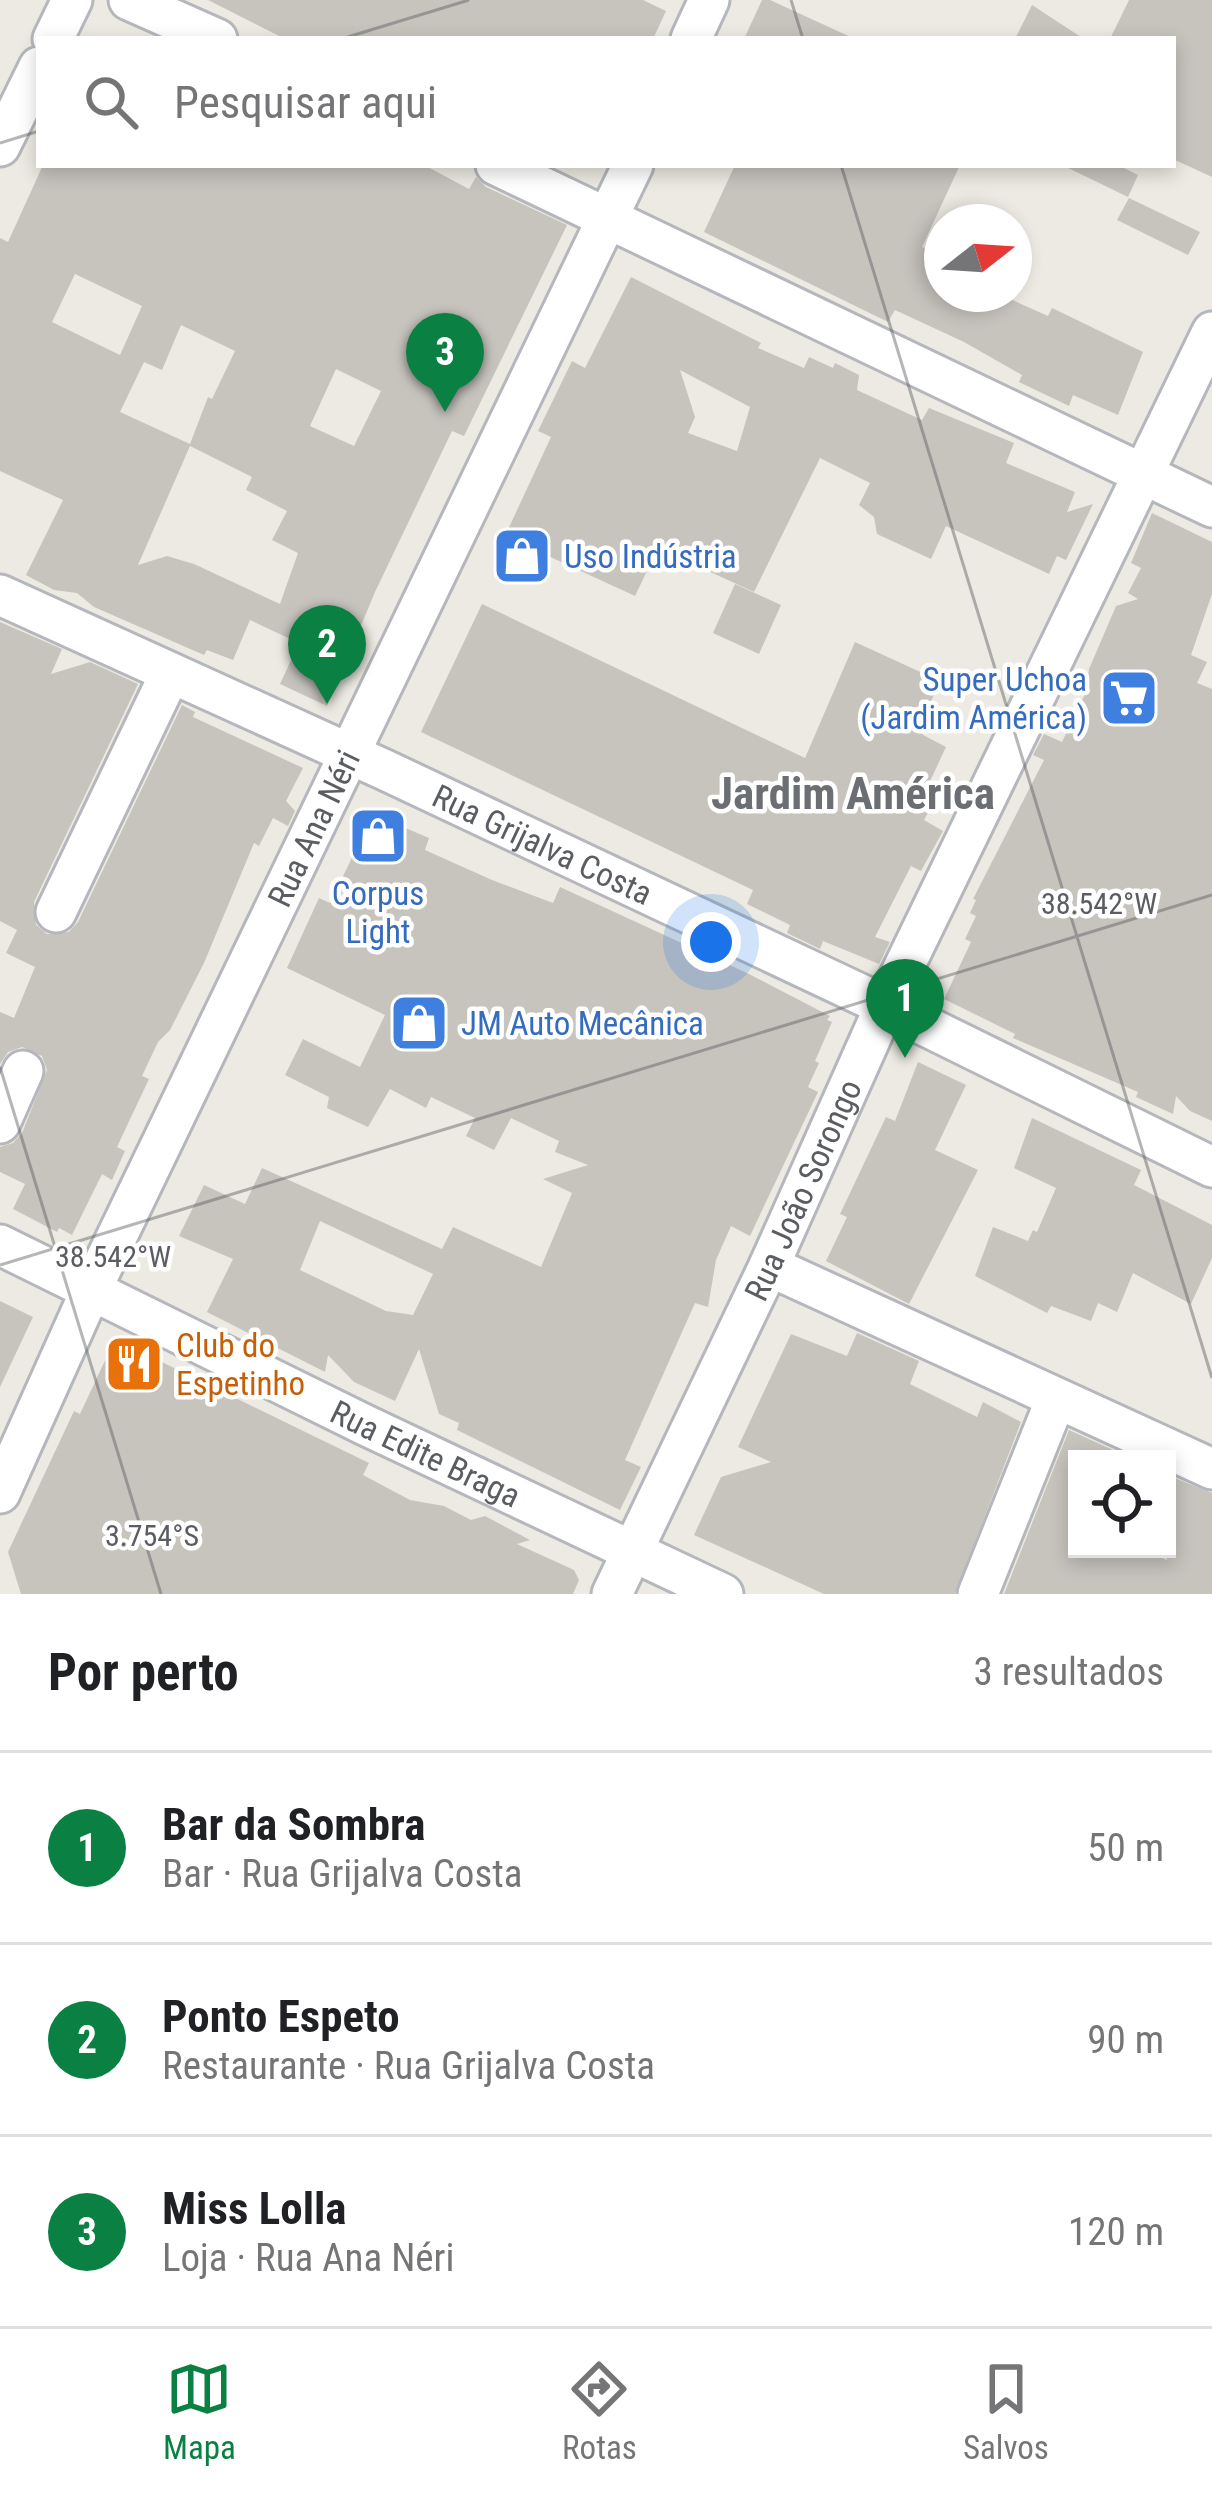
<!DOCTYPE html>
<html lang="pt">
<meta charset="utf-8">
<style>
body{margin:0;font-family:"Roboto Condensed",sans-serif;background:#f2f2f2;color:#202124}
.controls{position:absolute;right:36px;bottom:36px;display:grid;overflow:hidden;border-radius:0px;box-shadow:0 6px 18px #0003}
.controls button{width:108px;height:108px;display:grid;place-items:center;padding:0;border:0;border-bottom:3px solid #e0e0e0;background:#fff;color:#202124;font:60px sans-serif}
.compass{position:absolute;left:924px;top:204px;width:108px;height:108px;border-radius:50%;background:#fff;box-shadow:0 6px 18px #0003;rotate:73deg}
.you{position:absolute;left:711px;top:942px;width:42px;height:42px;margin:-30px;border:9px solid #fff;border-radius:50%;background:#1a73e8;box-shadow:0 0 0 18px #1a73e833}
.badge{display:grid;place-items:center;width:78px;height:78px;border-radius:50%;background:#0b8043;color:#fff;font-size:39px;font-weight:700}
.pin{position:absolute;translate:-50% -99px;filter:drop-shadow(0 3px 6px #0008)}
.pin::after{content:'';position:absolute;top:63px;width:42px;height:36px;background:inherit;clip-path:polygon(0 0,100% 0,50% 100%)}
.list{margin:0;padding:0;list-style:none}
h2{display:flex;justify-content:space-between;align-items:center;height:156px;margin:0;padding:0 48px;font-size:51px}
h2 small{font-size:39px;font-weight:400;color:#757577}
.list li{display:grid;grid-template-columns:78px 1fr auto;gap:36px;align-items:center;box-sizing:border-box;height:192px;padding:0 48px;border-top:3px solid #e0e0e0}
.list b{display:block;font-size:45px;white-space:nowrap}
.list p{margin:0;font-size:39px;white-space:nowrap;color:#757577}
.list em{font-size:39px;font-style:normal;color:#757577}
.icon{flex:none;width:66px;height:66px;fill:none;stroke:currentColor;stroke-width:2;stroke-linecap:round;stroke-linejoin:round}
.map{position:relative;flex:none;width:1212px;height:1594px;overflow:hidden}
.search{position:absolute;background:#fff;box-shadow:0 6px 18px #0003;left:36px;right:36px;top:36px;height:132px;display:flex;align-items:center;gap:30px;box-sizing:border-box;padding:0 42px;border-radius:0px;color:#757577;font-size:45px}
.sheet{height:732px;background:#fff}
nav{display:flex;justify-content:space-around;align-items:center;box-sizing:border-box;height:168px;border-top:3px solid #e0e0e0;background:#fff;font-size:33px;color:#757577}
nav a{display:grid;justify-items:center;gap:6px}
nav .on{color:#0b8043}
.map>svg:first-child{display:block}
</style>
<div class="map">
<svg width="1212" height="1594" viewBox="0 0 1212 1594">
<rect width="100%" height="100%" fill="#eceae2"/>
<g fill="#c7c4be" fill-rule="evenodd">
<polygon points="208,0 643,0 666,11 653,39 285,39"/>
<polygon points="762,0 770,0 855,39 744,39"/>
<polygon points="1129,0 1212,0 1212,177 1173,159 1173,39 1110,39"/>
<polygon points="1032,5 1084,39 1015,39"/>
<path d="M43,165H424L469,189L476,177L486,187L567,225L464,436L452,431L375,592L355,640L361,643L350,668L346,666L327,706L280,684L299,643L250,620L233,660L207,650L204,655L94,607L77,593L54,590L26,575L63,500L0,471V238L8,242ZM75,274L142,306L120,355L52,322ZM181,325L235,351L212,399L208,397L190,444L120,412L144,362L162,370ZM336,369L381,391L354,446L310,426ZM190,446L252,477L246,490L287,511L272,540L298,553L280,604L194,564L167,556L138,565Z"/>
<polygon points="735,165 960,165 922,247 942,256 942,294 999,294 1048,316 1052,308 1143,352 1118,415 1073,395 1069,406 1019,382 1022,375 964,342 895,310 888,322 704,232"/>
<polygon points="1062,165 1118,165 1138,175 1128,197"/>
<polygon points="1129,198 1200,232 1188,255 1117,220"/>
<path d="M631,277L761,343L758,348L804,368L809,357L833,368L835,363L859,375L857,390L922,420L929,408L1014,443L1006,463L1075,492L1067,512L1093,504L1066,560L1057,556L1049,574L946,526L931,559L877,534L874,517L859,505L870,483L820,458L754,592L658,548L635,596L505,536L551,437L538,431L572,361L585,368ZM680,370L750,407L737,451L688,433L695,417Z"/>
<polygon points="1152,513 1212,542 1212,594 1191,655 1207,662 1197,683 1212,689 1212,1121 1190,1111 1176,1096 1173,1114 1136,1097 1138,1092 1013,1038 1015,1034 944,999 971,942 965,939 976,916 970,913 976,900 973,899 1044,760 1033,755 1044,734 1062,742 1086,692 1089,669 1116,606 1138,599 1128,593 1141,568 1131,563"/>
<polygon points="735,584 781,605 759,654 713,633"/>
<polygon points="482,604 805,758 855,642 940,681 919,729 923,735 946,747 924,794 935,800 924,820 943,831 921,871 911,866 875,937 890,942 879,964 823,941 820,949 787,933 790,925 747,904 753,890 421,732"/>
<polygon points="0,622 62,649 51,674 90,662 138,684 34,902 36,925 47,934 69,932 78,922 182,705 195,712 193,717 303,768 286,801 295,811 288,826 273,818 259,846 254,843 204,963 170,1030 158,1042 142,1076 149,1079 117,1147 125,1151 112,1180 102,1174 72,1235 59,1228 57,1232 13,1209 25,1184 0,1172 0,1147 13,1143 22,1133 47,1070 42,1056 22,1047 8,1052 0,1064 0,1012 14,1018 35,967 6,953 17,930 0,921"/>
<path d="M377,816L429,838L425,850L492,880L553,903L560,887L749,974L830,1016L827,1020L832,1022L815,1061L819,1063L808,1087L818,1092L750,1236L731,1226L716,1260L708,1307L695,1303L625,1460L641,1467L620,1510L457,1430L459,1423L439,1414L419,1349L395,1401L354,1382L328,1355L325,1372L207,1312L233,1259L179,1236L204,1185L245,1204L262,1168L442,1249L453,1227L541,1267L572,1193L543,1179L588,1165L555,1152L559,1141L511,1118L494,1150L466,1136L475,1118L431,1097L426,1108L390,1089L368,1127L327,1108L329,1097L285,1075L303,1039L360,1067L385,1015L287,968L319,898L330,903L360,841L367,845ZM320,1221L433,1274L413,1315L386,1311L300,1270Z"/>
<polygon points="918,1062 966,1085 935,1150 978,1170 909,1304 826,1261 847,1217 840,1214 886,1117 895,1121"/>
<polygon points="1032,1118 1141,1170 1134,1185 1212,1225 1212,1258 1191,1304 1133,1273 1117,1312 1098,1303 1091,1321 1051,1306 1047,1313 975,1276 993,1227 1028,1241 1033,1230 1037,1232 1056,1188 1014,1168"/>
<polygon points="0,1301 33,1317 0,1387"/>
<polygon points="857,1333 919,1361 910,1384 977,1417 983,1402 1021,1422 955,1594 824,1594 694,1535 721,1477 771,1462 738,1447 791,1334 847,1356"/>
<polygon points="127,1345 369,1463 363,1475 410,1500 444,1506 471,1520 485,1516 530,1540 517,1544 574,1570 579,1580 573,1594 21,1594 8,1552 74,1411 80,1414 109,1352"/>
<polygon points="1069,1430 1133,1459 1077,1459 1077,1549 1125,1549 1139,1556 1143,1550 1167,1560 1167,1475 1212,1493 1212,1594 1004,1594"/>
</g>
<g fill="none" stroke-linecap="round" stroke-linejoin="round">
<g stroke="#b4b7bb" stroke-width="45">
<g id="minor">
<polyline points="129,0 217,39"/>
<polyline points="53,39 72,0"/>
<polyline points="691,39 709,0"/>
<polyline points="0,146 39,67"/>
<polyline points="496,165 1212,507"/>
<path id="s1" d="M0,595L385,770L877,1002L1212,1167"/>
<polyline points="56,912 170,674"/>
<polyline points="0,1123 23,1071"/>
<path id="s2" d="M0,1245L365,1425L723,1594"/>
<polyline points="769,1266 1212,1469"/>
<path id="s3" d="M0,1493L92,1288L633,165"/>
<path id="s4" d="M612,1594L769,1266L885,1006L1212,332"/>
<polyline points="978,1594 1056,1399"/>
</g>
</g>
<use href="#minor" stroke="#fff" stroke-width="39"/>
</g>
<path fill="none" stroke="#5a5d61" stroke-width="3" stroke-opacity="0.45" d="M791,0L803,39M341,39L469,0M0,143L39,131M841,165L1212,1378M0,1067L161,1594M0,1265L1212,895"/>
<defs>
<g id="shop-square" transform="scale(3)"><rect x="-9" y="-9" width="18" height="18" rx="4" fill="#3f7fe0" stroke="#fff"/><path d="M-5-2.5h2.3a2.7 3.5 0 0 1 5.4 0H5L5.5 6h-11ZM-1.5-2.5h3a1.5 2.3 0 0 0-3 0Z" fill="#fff"/></g>
<g id="supermarket-square" transform="scale(3)"><rect x="-9" y="-9" width="18" height="18" rx="4" fill="#3f7fe0" stroke="#fff"/><path d="M-6-5.5h2.5l.6 2H6L4.5 2H-2.5L-4.4-4H-6ZM-1.5 3.2a1.3 1.3 0 1 0 .1 0ZM3 3.2a1.3 1.3 0 1 0 .1 0Z" fill="#fff"/></g>
<g id="restaurant-square" transform="scale(3)"><rect x="-9" y="-9" width="18" height="18" rx="4" fill="#e8710a" stroke="#fff"/><path d="M-5-6h1v4h1v-4h1v4h1v-4h1v5L-1.5 .5V6h-2V.5L-5-1ZM5-6V6H3V1.5H1.5Q1.5-4 5-6Z" fill="#fff"/></g>
</defs>
<g fill-rule="evenodd">
<use href="#shop-square" x="522" y="556"/>
<use href="#supermarket-square" x="1129" y="698"/>
<use href="#shop-square" x="378" y="836"/>
<use href="#shop-square" x="419" y="1023"/>
<use href="#restaurant-square" x="134" y="1364"/>
</g>
<g text-anchor="middle" dominant-baseline="central" stroke-width="9" stroke-linejoin="round" paint-order="stroke">
<g font-size="33" fill="#366cbe" stroke="#fff" text-anchor="start">
<text x="564" y="556">Uso Indústria</text>
<text x="1087" y="679" text-anchor="end">Super Uchoa<tspan x="1087" dy="38">(Jardim América)</tspan></text>
<text x="378" y="893" text-anchor="middle">Corpus<tspan x="378" dy="38">Light</tspan></text>
<text x="461" y="1023">JM Auto Mecânica</text>
</g>
<g font-size="33" fill="#5a5d61" stroke="#fff">
<text stroke="none"><textPath href="#s3" startOffset="735">Rua Ana Néri</textPath></text>
<text stroke="none"><textPath href="#s1" startOffset="597">Rua Grijalva Costa</textPath></text>
<text stroke="none"><textPath href="#s4" startOffset="447">Rua João Sorongo</textPath></text>
<text stroke="none"><textPath href="#s2" startOffset="474">Rua Edite Braga</textPath></text>
</g>
<g font-size="33" fill="#c56008" stroke="#fff" text-anchor="start">
<text x="176" y="1345">Club do<tspan x="176" dy="38">Espetinho</tspan></text>
</g>
<g font-size="45" font-weight="bold" fill="#6b6f73" stroke="#fff">
<text x="853" y="793">Jardim América</text>
</g>
</g>
<g font-size="30" text-anchor="middle" fill="#5a5d61" stroke="#fff" stroke-width="9" stroke-linejoin="round" paint-order="stroke">
<text x="1099" y="914">38.542°W</text>
<text x="113" y="1267">38.542°W</text>
<text x="152" y="1546">3.754°S</text>
</g>
</svg>
<div class="controls">
<button><svg class="icon" aria-label="locate" viewBox="0 0 24 24"><circle cx="12" cy="12" r="6"/><path d="M12 2v4M12 18v4M2 12h4M18 12h4"/></svg></button>
</div>
<svg class="compass" viewBox="-18 -18 36 36"><path d="M0-13l5 13h-10z" fill="#e53935"/><path d="M0 13l5-13h-10z" fill="#757577"/></svg>
<div class="you"></div>
<div class="pin badge" style="left:905px;top:1058px">1</div>
<div class="pin badge" style="left:327px;top:704px">2</div>
<div class="pin badge" style="left:445px;top:412px">3</div>
<div class="search"><svg class="icon" aria-label="search" viewBox="0 0 24 24"><circle cx="10" cy="10" r="6"/><path d="M15 15l6 6"/></svg>Pesquisar aqui</div>
</div>
<section class="sheet">
<h2>Por perto<small>3 resultados</small></h2>
<ul class="list">
<li><span class="badge">1</span><div><b>Bar da Sombra</b><p>Bar · Rua Grijalva Costa</p></div><em>50 m</em></li>
<li><span class="badge">2</span><div><b>Ponto Espeto</b><p>Restaurante · Rua Grijalva Costa</p></div><em>90 m</em></li>
<li><span class="badge">3</span><div><b>Miss Lolla</b><p>Loja · Rua Ana Néri</p></div><em>120 m</em></li>
</ul>
</section>
<nav>
<a class="on"><svg class="icon" aria-label="map" viewBox="0 0 24 24"><path d="M3 6l6-2 6 2 6-2v14l-6 2-6-2-6 2zM9 4v14M15 6v14"/></svg>Mapa</a>
<a><svg class="icon" aria-label="directions" viewBox="0 0 24 24"><path d="M12 3l9 9-9 9-9-9zM9 14v-3h6M13 9l2 2-2 2"/></svg>Rotas</a>
<a><svg class="icon" aria-label="saved" viewBox="0 0 24 24"><path d="M7 4h10v16l-5-4-5 4z"/></svg>Salvos</a>
</nav>
